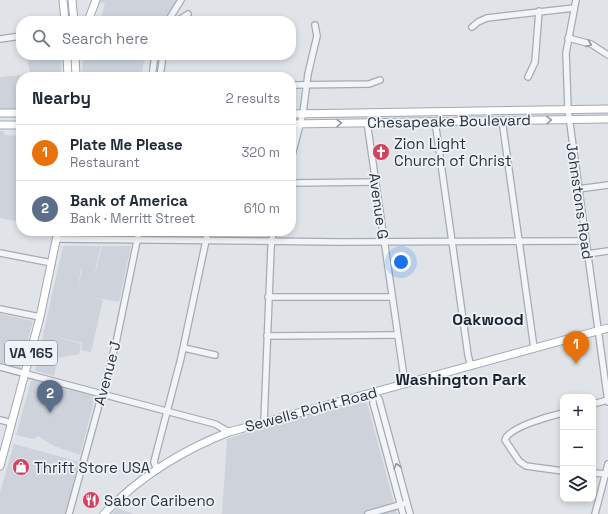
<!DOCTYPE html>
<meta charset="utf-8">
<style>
body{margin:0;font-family:"Space Grotesk",sans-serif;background:#f6f6f7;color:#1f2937}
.controls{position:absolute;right:12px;bottom:12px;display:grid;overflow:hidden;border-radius:8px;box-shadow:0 2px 6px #0003}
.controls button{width:36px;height:36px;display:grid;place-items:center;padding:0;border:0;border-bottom:1px solid #e0e1e3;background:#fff;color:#1f2937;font:20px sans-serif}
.you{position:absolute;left:401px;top:262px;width:14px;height:14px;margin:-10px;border:3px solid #fff;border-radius:50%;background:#1a73e8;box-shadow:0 0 0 6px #1a73e833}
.badge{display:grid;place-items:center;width:26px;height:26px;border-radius:50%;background:#d2415e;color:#fff;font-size:13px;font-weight:700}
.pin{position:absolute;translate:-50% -33px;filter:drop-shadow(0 1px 2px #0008)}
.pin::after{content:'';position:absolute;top:21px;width:14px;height:12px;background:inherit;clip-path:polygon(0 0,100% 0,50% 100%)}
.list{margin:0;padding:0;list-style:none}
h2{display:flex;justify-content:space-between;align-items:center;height:52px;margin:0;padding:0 16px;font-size:17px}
h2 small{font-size:13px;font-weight:400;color:#747a83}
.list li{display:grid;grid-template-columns:26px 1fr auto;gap:12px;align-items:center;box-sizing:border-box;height:56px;padding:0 16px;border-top:1px solid #e0e1e3}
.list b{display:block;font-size:15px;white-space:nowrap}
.list p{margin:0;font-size:13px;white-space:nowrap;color:#747a83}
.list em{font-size:13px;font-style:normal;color:#747a83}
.icon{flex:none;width:22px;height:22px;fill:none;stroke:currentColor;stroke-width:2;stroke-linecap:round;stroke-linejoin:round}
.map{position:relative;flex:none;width:608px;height:514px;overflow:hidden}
.search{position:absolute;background:#fff;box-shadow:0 2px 6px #0003;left:16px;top:16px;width:280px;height:44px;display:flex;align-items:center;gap:10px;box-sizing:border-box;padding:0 14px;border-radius:16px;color:#747a83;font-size:15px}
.panel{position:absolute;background:#fff;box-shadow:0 2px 6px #0003;left:16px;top:72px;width:280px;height:164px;border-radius:16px}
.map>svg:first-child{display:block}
</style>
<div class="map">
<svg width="608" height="514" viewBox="0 0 608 514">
<rect width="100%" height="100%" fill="#e0e4e9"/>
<g fill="#ced3db">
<polygon points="100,0 178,0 164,21 100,21 105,4 99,1"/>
<polygon points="27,55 61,55 61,77 21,77 21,109 0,109 0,77 30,74"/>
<polygon points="84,55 145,55 141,77 81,77"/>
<polygon points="0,131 4,131 4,135 21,136 21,222 0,218"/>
<polygon points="63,246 101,246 95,271 81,269 77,294 82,269 96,271 102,246 131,246 119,302 90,297 103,300 91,352 81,350 82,343 53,336 81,344 79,354 58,358 54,376 35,371"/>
<polygon points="0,314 33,321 20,369 0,364"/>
<polygon points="34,380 95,397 80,455 54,446 38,436 34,439 16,435 31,381"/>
<polygon points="364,402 367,403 397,514 222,514 227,439 310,413"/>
<polygon points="14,444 80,462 65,514 0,514 0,492"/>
<polygon points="117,508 134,514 112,514"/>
</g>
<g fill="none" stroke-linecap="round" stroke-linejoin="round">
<g stroke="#a5abb3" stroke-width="8">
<g id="minor">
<polyline points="576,0 566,53 568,109 608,402"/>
<polyline points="168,21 181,0"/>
<polyline points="177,21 188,14"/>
<polyline points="472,27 478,22 487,18 574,8"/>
<polyline points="568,38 591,44 608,55"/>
<polyline points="0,39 21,36"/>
<polyline points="152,77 155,55"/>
<polyline points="160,77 163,55"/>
<polyline points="528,77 535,62 539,11"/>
<polyline points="291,85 369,84 380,80"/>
<polyline points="502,120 534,348"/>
<polyline points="435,121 468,355 470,363 473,365"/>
<polyline points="367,122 405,384"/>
<polyline points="291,159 303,113 308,74 317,36 315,25"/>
<polyline points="291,183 375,182"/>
<polyline points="578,189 608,185"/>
<polyline points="57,239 340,242 586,241"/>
<polyline points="0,253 52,263"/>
<polyline points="587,254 608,251"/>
<polyline points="268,297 391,297"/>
<polyline points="0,309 40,317"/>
<polyline points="267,336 397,335"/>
<polyline points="184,348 215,355"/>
<polyline points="0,367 215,424 229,432"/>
<polyline points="373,392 379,399 410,514"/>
<polyline points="373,392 373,403 403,514"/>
<polyline points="593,404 608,400"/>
<path d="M563,413C550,416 509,427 505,440L519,461L526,466L563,471"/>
<polyline points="0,420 12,423"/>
<polyline points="264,422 271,248 273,231"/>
<polyline points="157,470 154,462 156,454 181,358 208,231"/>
<polyline points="593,473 608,474"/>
<polyline points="69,514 116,343 139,231"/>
<polyline points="368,514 403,504"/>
<polyline points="595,514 608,464"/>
</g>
</g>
<g stroke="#9fa9b5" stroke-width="9">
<g id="major">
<polyline points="63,0 65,21"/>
<polyline points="72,0 74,21"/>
<polyline points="88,21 96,0"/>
<polyline points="67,55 68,77"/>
<polyline points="75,55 76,77"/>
<polyline points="0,113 21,113"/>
<polyline points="291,114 608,109"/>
<polyline points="291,124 608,119"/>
<polyline points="0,125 21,125"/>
<polyline points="0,466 40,317 58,231"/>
<path d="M104,514C138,478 183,450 229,432L608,328"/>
</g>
</g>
<use href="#minor" stroke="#f2f4f7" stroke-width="5.5"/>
<use href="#major" stroke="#fff" stroke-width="7"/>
</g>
<defs><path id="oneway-chevron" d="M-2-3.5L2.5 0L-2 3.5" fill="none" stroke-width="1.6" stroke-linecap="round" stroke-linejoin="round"/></defs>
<g stroke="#8d939c">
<use href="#oneway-chevron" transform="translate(589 44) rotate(21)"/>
<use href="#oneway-chevron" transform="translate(397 466) rotate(-105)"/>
</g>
<g stroke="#9498a0">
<use href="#oneway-chevron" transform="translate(549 120) rotate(-1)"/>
<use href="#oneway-chevron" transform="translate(339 123) rotate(-1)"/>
</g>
<defs>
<g id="church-disc" transform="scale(0.9)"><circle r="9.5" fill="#d2415e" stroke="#eff3f7"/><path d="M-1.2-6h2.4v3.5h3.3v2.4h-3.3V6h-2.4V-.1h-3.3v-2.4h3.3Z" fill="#fff"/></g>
<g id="shop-disc" transform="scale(0.9)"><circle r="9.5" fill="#d2415e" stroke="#eff3f7"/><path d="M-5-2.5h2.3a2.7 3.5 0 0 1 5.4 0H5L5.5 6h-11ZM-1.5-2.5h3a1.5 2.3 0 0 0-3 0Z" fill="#fff"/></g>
<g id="restaurant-disc" transform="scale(0.9)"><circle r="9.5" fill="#d2415e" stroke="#eff3f7"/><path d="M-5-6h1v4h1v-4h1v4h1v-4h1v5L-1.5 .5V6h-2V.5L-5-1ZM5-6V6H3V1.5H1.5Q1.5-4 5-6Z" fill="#fff"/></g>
</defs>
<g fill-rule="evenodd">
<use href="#church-disc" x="381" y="152"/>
<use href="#shop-disc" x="21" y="467"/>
<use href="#restaurant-disc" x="91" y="500"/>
</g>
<g text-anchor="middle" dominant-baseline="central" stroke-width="3.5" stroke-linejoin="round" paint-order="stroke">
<rect fill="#eff3f7" stroke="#646c78" stroke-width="1" x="5" y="341" width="52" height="24" rx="3"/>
<g font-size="14" font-weight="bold" fill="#283241">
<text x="31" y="353">VA 165</text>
</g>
<g font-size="15" fill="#283241" stroke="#eff3f7">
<text transform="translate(449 121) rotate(-1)">Chesapeake Boulevard</text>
<text transform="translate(580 201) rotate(82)">Johnstons Road</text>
<text transform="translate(379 206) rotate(82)">Avenue G</text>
<text transform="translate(107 373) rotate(-75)">Avenue J</text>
<text transform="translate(311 409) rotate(-15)">Sewells Point Road</text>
</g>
<g font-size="15" fill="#283241" stroke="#eff3f7" text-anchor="start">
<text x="394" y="143">Zion Light<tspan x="394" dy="17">Church of Christ</tspan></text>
<text x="34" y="467">Thrift Store USA</text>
<text x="104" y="500">Sabor Caribeno</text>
</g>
<g font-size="16" font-weight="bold" fill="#1a2332" stroke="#eff3f7">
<text x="488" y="319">Oakwood</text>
<text x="461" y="379">Washington Park</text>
</g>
</g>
</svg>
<div class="controls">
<button>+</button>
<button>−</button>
<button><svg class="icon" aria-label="layers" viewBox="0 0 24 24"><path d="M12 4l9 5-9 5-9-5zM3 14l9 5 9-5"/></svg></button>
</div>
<div class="you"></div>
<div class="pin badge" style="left:576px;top:364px;background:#e8710a">1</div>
<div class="pin badge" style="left:50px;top:413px;background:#5c6f8a">2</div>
<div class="search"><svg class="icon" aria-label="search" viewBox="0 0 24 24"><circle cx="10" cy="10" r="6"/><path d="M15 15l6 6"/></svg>Search here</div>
<section class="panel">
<h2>Nearby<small>2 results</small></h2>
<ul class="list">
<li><span class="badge" style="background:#e8710a">1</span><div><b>Plate Me Please</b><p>Restaurant</p></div><em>320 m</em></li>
<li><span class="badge" style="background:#5c6f8a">2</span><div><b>Bank of America</b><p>Bank · Merritt Street</p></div><em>610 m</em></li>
</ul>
</section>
</div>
